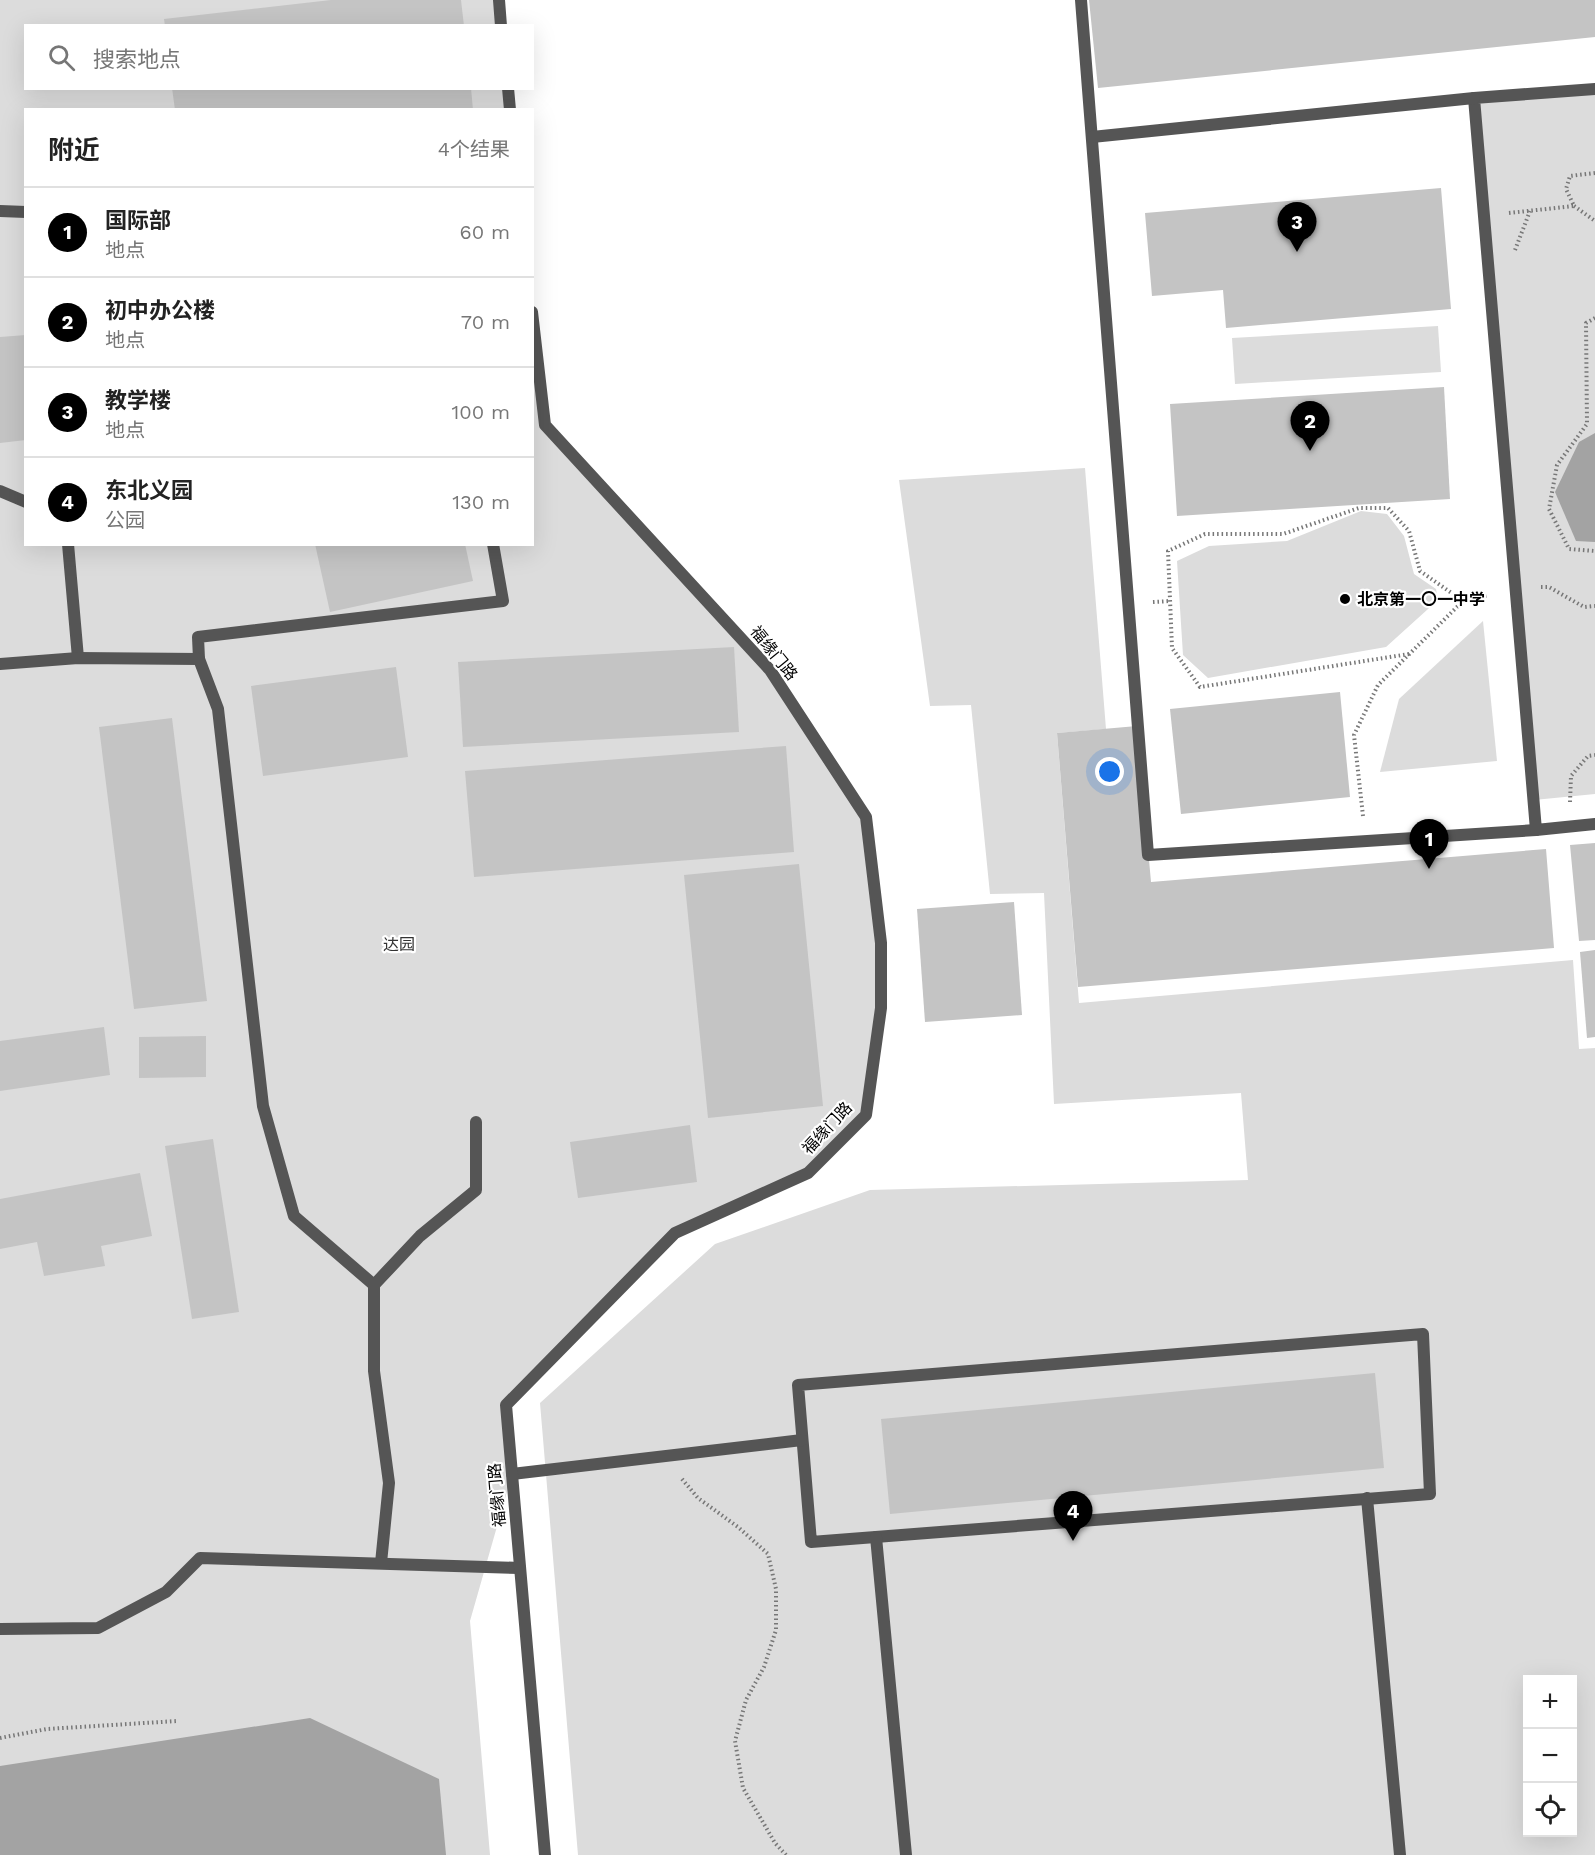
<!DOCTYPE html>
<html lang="zh">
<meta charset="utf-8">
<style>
body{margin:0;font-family:"Work Sans","Noto Sans SC",sans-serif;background:#f2f2f2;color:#222}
.controls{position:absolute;right:18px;bottom:18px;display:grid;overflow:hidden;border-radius:0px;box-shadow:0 6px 24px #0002}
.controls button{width:54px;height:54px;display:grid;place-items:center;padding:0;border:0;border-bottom:2px solid #e0e0e0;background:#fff;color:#222;font:30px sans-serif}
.you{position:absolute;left:1110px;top:772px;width:21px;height:21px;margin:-15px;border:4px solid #fff;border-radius:50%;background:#1a73e8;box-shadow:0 0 0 9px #1a73e833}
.badge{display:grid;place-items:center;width:39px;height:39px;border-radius:50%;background:#000;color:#fff;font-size:20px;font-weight:700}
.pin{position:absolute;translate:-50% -50px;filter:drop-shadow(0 2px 3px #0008)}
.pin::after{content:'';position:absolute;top:32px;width:21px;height:18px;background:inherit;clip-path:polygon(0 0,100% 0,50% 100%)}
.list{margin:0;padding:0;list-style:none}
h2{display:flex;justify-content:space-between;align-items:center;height:78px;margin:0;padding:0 24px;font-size:26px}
h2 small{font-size:20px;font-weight:400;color:#767676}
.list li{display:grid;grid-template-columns:39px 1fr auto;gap:18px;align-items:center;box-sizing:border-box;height:90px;padding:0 24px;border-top:2px solid #e0e0e0}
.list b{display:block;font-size:22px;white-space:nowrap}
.list p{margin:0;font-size:20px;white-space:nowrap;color:#767676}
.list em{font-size:20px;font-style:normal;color:#767676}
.icon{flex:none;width:33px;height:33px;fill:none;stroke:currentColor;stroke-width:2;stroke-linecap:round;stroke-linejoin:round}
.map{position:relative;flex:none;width:1595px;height:1855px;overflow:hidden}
.search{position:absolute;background:#fff;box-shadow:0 6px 24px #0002;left:24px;top:24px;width:510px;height:66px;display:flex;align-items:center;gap:15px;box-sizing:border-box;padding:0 21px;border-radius:0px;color:#767676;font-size:22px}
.panel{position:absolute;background:#fff;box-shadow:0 6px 24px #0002;left:24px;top:108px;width:510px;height:438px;border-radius:0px}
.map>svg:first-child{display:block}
</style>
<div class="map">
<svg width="1595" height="1855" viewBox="0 0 1595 1855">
<rect width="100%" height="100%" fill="#fff"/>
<g fill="#dcdcdc" fill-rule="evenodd">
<polygon points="0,0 495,0 498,25 26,26 26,88 505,88 508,109 26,110 26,544 532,544 533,321 545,425 770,670 866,817 881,942 866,1115 808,1173 675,1233 506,1405 512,1474 470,1621 490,1855 0,1855"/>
<polygon points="1595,89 1595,794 1534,800 1474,98"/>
<polygon points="1438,326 1441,372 1235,384 1232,338"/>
<path d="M1085,468L1106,729L1057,733L1079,1003L1573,960L1579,1049L1595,1048V1855H578L540,1403L715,1244L870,1190L1248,1180L1241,1093L1054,1104L1044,893L990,894L971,705L930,706L899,480ZM1528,1680H1572V1832H1528Z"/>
<polygon points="1361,511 1387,514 1404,536 1414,574 1436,589 1438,600 1386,647 1208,678 1183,655 1177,561 1209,546 1287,541"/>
<polygon points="1483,621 1497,761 1380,772 1399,699"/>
</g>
<g fill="#a3a3a3">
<polygon points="1595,433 1595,542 1576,541 1555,492 1579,442"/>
<polygon points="310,1718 439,1779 446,1855 0,1855 0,1766"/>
</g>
<g fill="#c4c4c4">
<polygon points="331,0 461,0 464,26 165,26 164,19"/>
<polygon points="1089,0 1595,0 1595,37 1098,88"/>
<polygon points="172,88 471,88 473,110 175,110"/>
<polygon points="1441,188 1451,309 1226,328 1223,290 1152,296 1145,213"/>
<polygon points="26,335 26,440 0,443 0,337"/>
<polygon points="1444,387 1450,499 1177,516 1170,404"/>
<polygon points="315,544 465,544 473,581 330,612"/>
<polygon points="734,647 739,732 463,747 458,662"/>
<polygon points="396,667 408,757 263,776 251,686"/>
<polygon points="1340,692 1350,797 1181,814 1170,709"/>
<polygon points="172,718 207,1001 134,1009 99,727"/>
<polygon points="1137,726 1151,882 1546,849 1554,948 1078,987 1057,733"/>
<polygon points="786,746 794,852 474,877 465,771"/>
<polygon points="1595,843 1595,940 1579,941 1570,845"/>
<polygon points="799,864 823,1106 708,1118 684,875"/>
<polygon points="1014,902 1022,1015 925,1022 917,909"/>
<polygon points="1595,950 1595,1037 1587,1038 1580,952"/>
<polygon points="104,1027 110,1075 0,1091 0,1041"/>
<polygon points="206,1036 206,1077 139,1078 139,1037"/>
<polygon points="690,1125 697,1182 578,1198 570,1142"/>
<polygon points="213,1139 239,1312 192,1319 165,1146"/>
<polygon points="140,1173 152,1236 101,1246 105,1266 44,1276 37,1242 0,1249 0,1199"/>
<polygon points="1375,1373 1384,1468 890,1514 881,1419"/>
</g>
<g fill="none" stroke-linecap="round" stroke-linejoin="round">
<g stroke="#777" stroke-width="4" stroke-dasharray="1.5 3" stroke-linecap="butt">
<polyline points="1574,206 1595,221"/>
<polyline points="1509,213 1574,206 1566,189 1570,176 1595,173"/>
<polyline points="1515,250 1530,211"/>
<polyline points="1595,318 1586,323 1587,424 1557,465 1549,509 1569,549 1595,551"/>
<polyline points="1541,587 1549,587 1584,607 1595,606"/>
<polyline points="1153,602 1170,601"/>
<polyline points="1409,654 1200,687 1172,648 1168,551 1205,534 1283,534 1359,508 1388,508 1409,531 1420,571 1463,601"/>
<polyline points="1570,802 1571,776 1588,756 1595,755"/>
<polyline points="1363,816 1354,735 1378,685 1463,601 1489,595"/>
<polyline points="682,1479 698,1498 738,1527 768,1554 776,1589 776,1630 764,1667 746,1700 735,1741 743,1788 775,1843 786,1855"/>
<polyline points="0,1738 47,1729 177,1721"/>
</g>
<g stroke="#555" stroke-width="12">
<polyline points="1081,0 1148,855 1536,830"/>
<polyline points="1595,89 1474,98 1536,830 1595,824"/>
<polyline points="1092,137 1474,98"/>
<polyline points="0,211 26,212"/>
<polyline points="0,491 26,502"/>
<polyline points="68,544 78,658"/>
<polyline points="199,659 198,637 503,601 493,544"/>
<polyline points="0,664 78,658 199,659 218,709 263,1106 294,1216 374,1285"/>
<polygon points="1423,1334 1430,1494 811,1542 798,1385"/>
<polyline points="512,1474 802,1440"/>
<polyline points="1367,1498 1400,1855"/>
<polyline points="876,1537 906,1855"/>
<polyline points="381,1563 389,1483 374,1371 374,1285 420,1236 476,1190 476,1122"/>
<polyline points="0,1629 98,1628 166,1592 200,1558 520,1568"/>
</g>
<g stroke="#555" stroke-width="12">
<polyline points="499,0 501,26"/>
<polyline points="508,88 510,110"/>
<polyline points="532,312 545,425 770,670 866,817 881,943 881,1008 866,1115 808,1173 675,1233 506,1405 545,1855"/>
</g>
</g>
<circle fill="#000" stroke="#fff" stroke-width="2" cx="1345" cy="599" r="6"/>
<g text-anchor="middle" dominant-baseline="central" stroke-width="4.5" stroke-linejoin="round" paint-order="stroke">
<g font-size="16" font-weight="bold" fill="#000" stroke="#fff" text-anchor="start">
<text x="1357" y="599">北京第一〇一中学</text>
</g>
<g font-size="16" fill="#000" stroke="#fff">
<text transform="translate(774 653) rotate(51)">福缘门路</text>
<text transform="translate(827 1128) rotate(-47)">福缘门路</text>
<text transform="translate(497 1495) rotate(-95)">福缘门路</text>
</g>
<g font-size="16" fill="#333" stroke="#fff">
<text x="399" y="944">达园</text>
</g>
</g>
</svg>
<div class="controls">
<button>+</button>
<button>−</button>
<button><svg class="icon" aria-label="locate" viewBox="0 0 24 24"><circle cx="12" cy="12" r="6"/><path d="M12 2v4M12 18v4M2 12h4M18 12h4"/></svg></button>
</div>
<div class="you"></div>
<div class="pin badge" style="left:1429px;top:869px">1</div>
<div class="pin badge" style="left:1310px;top:451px">2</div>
<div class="pin badge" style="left:1297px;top:252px">3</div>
<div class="pin badge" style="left:1073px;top:1541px">4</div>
<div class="search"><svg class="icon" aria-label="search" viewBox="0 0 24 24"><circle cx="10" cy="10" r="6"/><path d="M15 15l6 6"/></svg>搜索地点</div>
<section class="panel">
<h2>附近<small>4个结果</small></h2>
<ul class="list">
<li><span class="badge">1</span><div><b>国际部</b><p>地点</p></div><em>60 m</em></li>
<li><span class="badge">2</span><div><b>初中办公楼</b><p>地点</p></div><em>70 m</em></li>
<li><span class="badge">3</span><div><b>教学楼</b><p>地点</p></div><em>100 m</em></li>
<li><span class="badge">4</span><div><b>东北义园</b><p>公园</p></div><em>130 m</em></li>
</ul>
</section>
</div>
